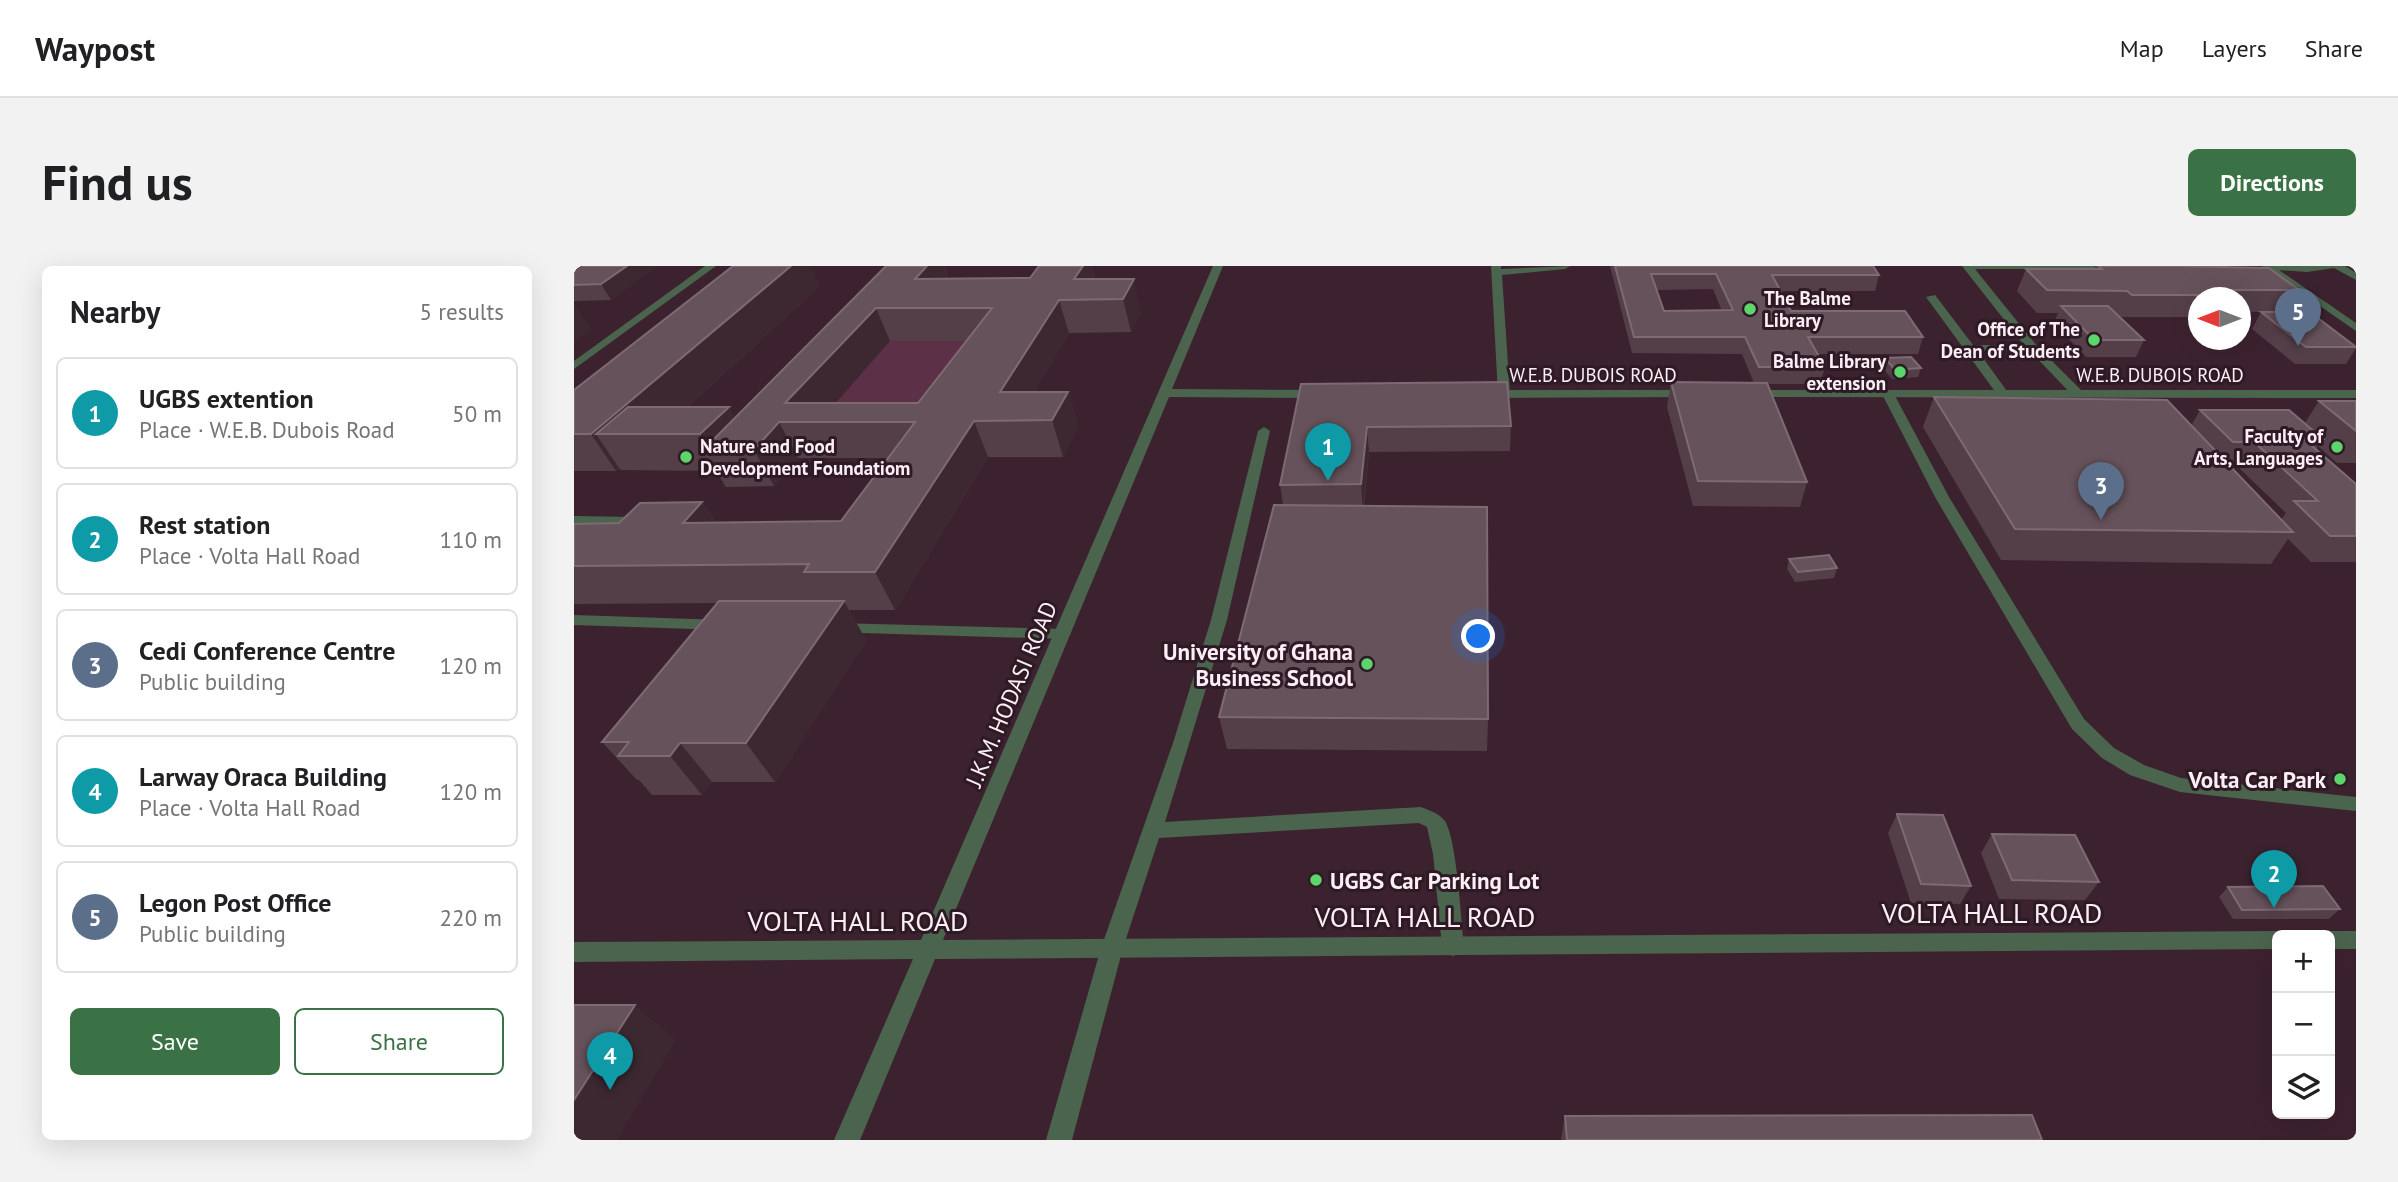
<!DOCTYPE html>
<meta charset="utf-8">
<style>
body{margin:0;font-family:"PT Sans",sans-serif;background:#f2f2f2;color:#202124}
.controls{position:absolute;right:21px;bottom:21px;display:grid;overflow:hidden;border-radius:10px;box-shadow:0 7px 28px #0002}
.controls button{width:63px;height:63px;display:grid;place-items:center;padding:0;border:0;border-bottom:2px solid #e0e0e0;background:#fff;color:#202124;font:35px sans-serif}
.compass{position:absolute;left:1614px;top:21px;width:63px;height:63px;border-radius:50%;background:#fff;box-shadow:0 7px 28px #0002;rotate:270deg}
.you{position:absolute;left:905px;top:371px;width:24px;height:24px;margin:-18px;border:5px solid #fff;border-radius:50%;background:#1a73e8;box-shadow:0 0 0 10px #1a73e833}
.badge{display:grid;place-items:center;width:46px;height:46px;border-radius:50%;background:#3b7245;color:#fff;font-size:23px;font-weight:700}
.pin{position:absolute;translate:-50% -58px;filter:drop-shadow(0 2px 4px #0008)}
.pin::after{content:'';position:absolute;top:37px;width:24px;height:21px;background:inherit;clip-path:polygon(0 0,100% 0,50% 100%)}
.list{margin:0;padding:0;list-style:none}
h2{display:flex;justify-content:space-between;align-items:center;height:91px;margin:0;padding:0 28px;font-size:30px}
h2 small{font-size:23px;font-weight:400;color:#757577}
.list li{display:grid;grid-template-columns:46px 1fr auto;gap:21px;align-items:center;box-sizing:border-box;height:112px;margin:0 14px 14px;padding:0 14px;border:2px solid #e0e0e0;border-radius:10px}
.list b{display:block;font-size:26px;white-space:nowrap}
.list p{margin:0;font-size:23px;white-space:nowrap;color:#757577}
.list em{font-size:23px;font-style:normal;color:#757577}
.actions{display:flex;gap:14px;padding:21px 28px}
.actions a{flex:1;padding:16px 0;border:2px solid #3b7245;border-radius:10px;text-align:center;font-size:24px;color:#3b7245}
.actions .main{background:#3b7245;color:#fff}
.icon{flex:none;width:38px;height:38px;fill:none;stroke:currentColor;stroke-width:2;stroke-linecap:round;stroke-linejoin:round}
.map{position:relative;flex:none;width:1782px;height:874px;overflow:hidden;border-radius:10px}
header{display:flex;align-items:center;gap:42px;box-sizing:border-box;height:98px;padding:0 35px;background:#fff;border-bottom:2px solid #e0e0e0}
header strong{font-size:33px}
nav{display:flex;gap:38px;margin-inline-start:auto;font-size:24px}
.intro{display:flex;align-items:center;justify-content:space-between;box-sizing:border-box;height:168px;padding:0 42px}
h1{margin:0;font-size:49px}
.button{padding:18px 32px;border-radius:10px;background:#3b7245;color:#fff;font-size:24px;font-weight:700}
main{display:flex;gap:42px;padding:0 42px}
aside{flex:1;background:#fff;border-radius:10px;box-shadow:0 7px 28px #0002}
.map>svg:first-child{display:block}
</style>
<header>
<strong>Waypost</strong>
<nav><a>Map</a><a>Layers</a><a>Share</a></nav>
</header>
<div class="intro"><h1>Find us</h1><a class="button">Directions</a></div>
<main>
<aside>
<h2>Nearby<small>5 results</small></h2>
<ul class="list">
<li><span class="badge" style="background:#0f9aa8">1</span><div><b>UGBS extention</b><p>Place · W.E.B. Dubois Road</p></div><em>50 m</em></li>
<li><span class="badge" style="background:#0f9aa8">2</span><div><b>Rest station</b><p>Place · Volta Hall Road</p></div><em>110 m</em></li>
<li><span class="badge" style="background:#5c6f8a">3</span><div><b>Cedi Conference Centre</b><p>Public building</p></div><em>120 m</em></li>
<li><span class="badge" style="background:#0f9aa8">4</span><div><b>Larway Oraca Building</b><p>Place · Volta Hall Road</p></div><em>120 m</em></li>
<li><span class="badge" style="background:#5c6f8a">5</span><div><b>Legon Post Office</b><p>Public building</p></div><em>220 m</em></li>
</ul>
<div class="actions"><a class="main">Save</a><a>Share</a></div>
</aside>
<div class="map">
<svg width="1782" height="874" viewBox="0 0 1782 874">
<rect width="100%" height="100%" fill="#2d1a24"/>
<path fill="#3c222f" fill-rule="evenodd" d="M0,0H1782V874H0ZM1624,32H1666V74H1624ZM1703,669H1756V848H1703Z"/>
<polygon fill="#5c3047" points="316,75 430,75 359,173 229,173"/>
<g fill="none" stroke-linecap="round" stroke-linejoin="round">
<g fill="#4b644d" fill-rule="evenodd">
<polygon points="917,0 927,0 927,3 996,0 991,3 928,9 936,128 930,132 924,128"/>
<polygon points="1388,0 1548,0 1543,3 1401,3 1463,80 1508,125 1508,131 1500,131 1456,85 1404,85 1435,128 1425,131 1352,31 1361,29 1399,79 1450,79"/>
<polygon points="1580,0 1642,0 1637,3 1585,3"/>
<polygon points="1314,124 1320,128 1375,231 1510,453 1540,482 1570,499 1607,512 1782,531 1782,545 1606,526 1556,509 1528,492 1498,463 1361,231 1308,128"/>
<path d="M690,161L696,165L653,354L591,556L847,541C855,544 866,548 871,555C883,575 887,653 890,680L887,687L879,690L871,687L868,680L859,588L853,561L845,557L585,572L549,682L498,874H472L527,682L599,477L637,354L684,165Z"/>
<polygon points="0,250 58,251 65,255 58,259 0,258"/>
<polygon points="0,349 149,354 157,359 149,364 0,359"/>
<polygon points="261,357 489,363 497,368 489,373 255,366 253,362"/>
</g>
<g fill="#4b644d" fill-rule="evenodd">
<polygon points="131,0 142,0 0,103 0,95"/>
<polygon points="639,0 649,0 598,123 746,124 752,128 746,132 595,131 369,674 1703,665 1712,669 1703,669 1703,683 361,693 286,874 260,874 339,693 0,696 0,676 347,674"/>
<polygon points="1688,0 1771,0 1782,7 1782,14 1760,2 1733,6 1705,4 1782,57 1782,65"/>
<polygon points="1117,124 1121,125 1121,131 911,132 905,128 911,124"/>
<polygon points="1177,124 1782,124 1782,132 1173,131 1173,125"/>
<polygon points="1756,665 1782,665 1782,683 1756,683 1756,669 1747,669"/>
</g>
</g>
<g fill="#543f49" fill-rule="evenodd">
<polygon points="0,0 83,0 37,34 0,35"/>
<path d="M312,0H371L375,13L456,12L465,0H517L521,13L567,45L557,66L495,67L460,126H494L504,161L489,191H414L321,344H275L292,374L201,516H138L128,529H78L65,514H63L28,476L143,337L0,338V258L45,257L128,236L141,256L267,255L314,192H224L200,220L152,221L142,205L47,204L45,202L42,205H0V124L246,20L113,141L161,152ZM316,75H392L344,137H261Z"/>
<path d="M1036,0H1299L1305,9L1301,25H1206L1217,45L1349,71L1344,88H1243L1251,101L1246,118H1194L1233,216L1226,241L1119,240L1093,141L1097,116L1180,117L1168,88L1058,87ZM1139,23L1148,45H1090L1082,24Z"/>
<polygon points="1521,0 1604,0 1725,24 1712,46 1782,80 1782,82 1772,98 1721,98 1678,63 1687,46 1694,46 1667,46 1667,32 1625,32 1625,51 1547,51 1541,47 1570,74 1562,91 1512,91 1480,57 1484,47 1463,47 1443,25 1452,3 1520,3"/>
<polygon points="1311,92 1347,102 1344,111 1318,113 1308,101"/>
<polygon points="727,118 937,160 936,185 795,186 790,240 914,453 913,485 653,483 645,451 709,239 706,219"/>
<path d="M1360,131L1617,160L1626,144L1731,157L1745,135H1782V197H1763L1744,180L1742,183L1782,218V296H1737L1714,273L1697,298L1427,294L1349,161ZM1656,201H1664L1712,247L1707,254Z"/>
<polygon points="1215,293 1263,302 1260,312 1221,316 1213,303"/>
<polygon points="1323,548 1397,620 1386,638 1337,637 1314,567"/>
<polygon points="1418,568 1525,616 1511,634 1425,633 1407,587"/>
<polygon points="1654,621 1766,643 1755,653 1659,653 1645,631"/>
<polygon points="991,850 1468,874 987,874"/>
</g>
<g fill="#3d2832">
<polygon points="53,0 83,0 37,34 27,18"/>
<polygon points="217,0 237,0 246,20 83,168 22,168 45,202 42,205 17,168"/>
<polygon points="353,0 371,0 377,18 341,13"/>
<polygon points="509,0 517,0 523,22 500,13"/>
<polygon points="560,13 567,45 557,66 549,33"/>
<polygon points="485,34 495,67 443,155 426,126"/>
<polygon points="0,37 17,63 0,76"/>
<polygon points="302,42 316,75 245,156 211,137"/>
<polygon points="494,126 504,161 489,191 478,154"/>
<polygon points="155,141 175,177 135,184 126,168"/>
<polygon points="400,155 414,191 321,344 301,306"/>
<polygon points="205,156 224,192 200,220 180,184"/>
<polygon points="793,161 795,186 789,244 787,218"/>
<polygon points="128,236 152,274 109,257"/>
<polygon points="270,335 292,374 201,516 172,477"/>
<polygon points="106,477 138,516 128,529 96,490"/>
<polygon points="61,739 102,774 43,874 0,874 0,834"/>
</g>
<g fill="#66525b" stroke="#7d6a73" stroke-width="2" fill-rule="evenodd">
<polygon points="0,0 53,0 27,18 0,19"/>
<polygon points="159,0 217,0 17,168 0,168 0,124"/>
<path d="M312,0H353L341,13L456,12L465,0H509L500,13H560L549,33L485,34L426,126H494L478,154L400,155L301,306H230L235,298L0,300V258L45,257L66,237L128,236L109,257L267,255L341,156H205L180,184H129ZM302,42H418L344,137H211Z"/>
<path d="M1041,0H1299L1305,9H1198L1217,45H1331L1349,71H1234L1251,101H1185L1171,71H1060ZM1077,8H1142L1159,44L1090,45Z"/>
<polygon points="1524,0 1604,0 1695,2 1725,24 1651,24 1658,29 1558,29 1553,25 1473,24 1452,3 1528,3"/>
<polygon points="1487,40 1534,40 1570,74 1520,74"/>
<polygon points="1687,46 1736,46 1782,81 1732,81"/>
<polygon points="1337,91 1347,102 1321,104 1311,92"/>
<polygon points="933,116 937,160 793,161 787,218 706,219 727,118"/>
<polygon points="1097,116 1193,117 1233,216 1124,215"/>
<polygon points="1360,131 1593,134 1719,266 1441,263"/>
<polygon points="1745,135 1782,135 1782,165"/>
<polygon points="54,141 155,141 126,168 22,168"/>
<polygon points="1626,144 1715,144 1749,173 1730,173 1782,218 1782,270 1756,270 1720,235 1744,235 1680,176 1659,176"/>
<polygon points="700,239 913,241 914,453 645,451"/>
<polygon points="1255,289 1263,302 1224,306 1215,293"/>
<polygon points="145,335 270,335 172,477 106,477 96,490 44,490 55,476 28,476"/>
<polygon points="1323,548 1369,549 1397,620 1347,618"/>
<polygon points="1418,568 1501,569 1525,616 1438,614"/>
<polygon points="1749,620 1766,643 1668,644 1654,621"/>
<polygon points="0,739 61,739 0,834"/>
<polygon points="1458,849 1468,874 993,874 991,850"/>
</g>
<g fill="#5dd56d" stroke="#2d1a24" stroke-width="2.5">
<circle cx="1176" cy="43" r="7"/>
<circle cx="1520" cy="74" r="7"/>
<circle cx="1326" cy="106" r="7"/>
<circle cx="1763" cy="181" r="7"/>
<circle cx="112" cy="191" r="7"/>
<circle cx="793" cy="398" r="7"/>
<circle cx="1766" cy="513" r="7"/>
<circle cx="742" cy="614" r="7"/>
</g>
<g text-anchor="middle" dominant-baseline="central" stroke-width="6" stroke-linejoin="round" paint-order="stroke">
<g font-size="19" font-weight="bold" fill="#fceef4" stroke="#2d1a24" text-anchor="end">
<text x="1190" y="32" text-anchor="start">The Balme<tspan x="1190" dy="22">Library</tspan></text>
<text x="1506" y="63">Office of The<tspan x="1506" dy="22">Dean of Students</tspan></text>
<text x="1312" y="95">Balme Library<tspan x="1312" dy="22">extension</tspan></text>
<text x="1749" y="170">Faculty of<tspan x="1749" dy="22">Arts, Languages</tspan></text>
<text x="126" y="180" text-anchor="start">Nature and Food<tspan x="126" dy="22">Development Foundatiom</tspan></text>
</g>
<g font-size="19" fill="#fceef4" stroke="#2d1a24">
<text x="1019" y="109">W.E.B. DUBOIS ROAD</text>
<text x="1586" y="109">W.E.B. DUBOIS ROAD</text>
</g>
<g font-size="23" font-weight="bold" fill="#fceef4" stroke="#2d1a24" text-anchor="end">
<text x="779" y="385">University of Ghana<tspan x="779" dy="26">Business School</tspan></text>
<text x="1752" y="513">Volta Car Park</text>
<text x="756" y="614" text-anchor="start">UGBS Car Parking Lot</text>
</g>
<g font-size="23" fill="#fceef4" stroke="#2d1a24">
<text transform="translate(437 428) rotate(-67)">J.K.M. HODASI ROAD</text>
</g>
<g font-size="28" fill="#fceef4" stroke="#2d1a24">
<text x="1418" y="646">VOLTA HALL ROAD</text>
<text x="851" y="650">VOLTA HALL ROAD</text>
<text x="284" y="654">VOLTA HALL ROAD</text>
</g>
</g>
</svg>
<div class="controls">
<button>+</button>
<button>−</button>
<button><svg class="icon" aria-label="layers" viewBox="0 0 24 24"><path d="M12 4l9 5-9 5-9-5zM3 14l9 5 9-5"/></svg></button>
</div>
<svg class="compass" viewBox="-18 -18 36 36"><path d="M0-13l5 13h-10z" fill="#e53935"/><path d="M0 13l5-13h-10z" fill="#757577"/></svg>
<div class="you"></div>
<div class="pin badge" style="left:754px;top:215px;background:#0f9aa8">1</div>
<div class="pin badge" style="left:1700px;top:642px;background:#0f9aa8">2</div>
<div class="pin badge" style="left:1527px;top:254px;background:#5c6f8a">3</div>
<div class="pin badge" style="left:36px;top:824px;background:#0f9aa8">4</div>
<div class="pin badge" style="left:1724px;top:80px;background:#5c6f8a">5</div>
</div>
</main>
